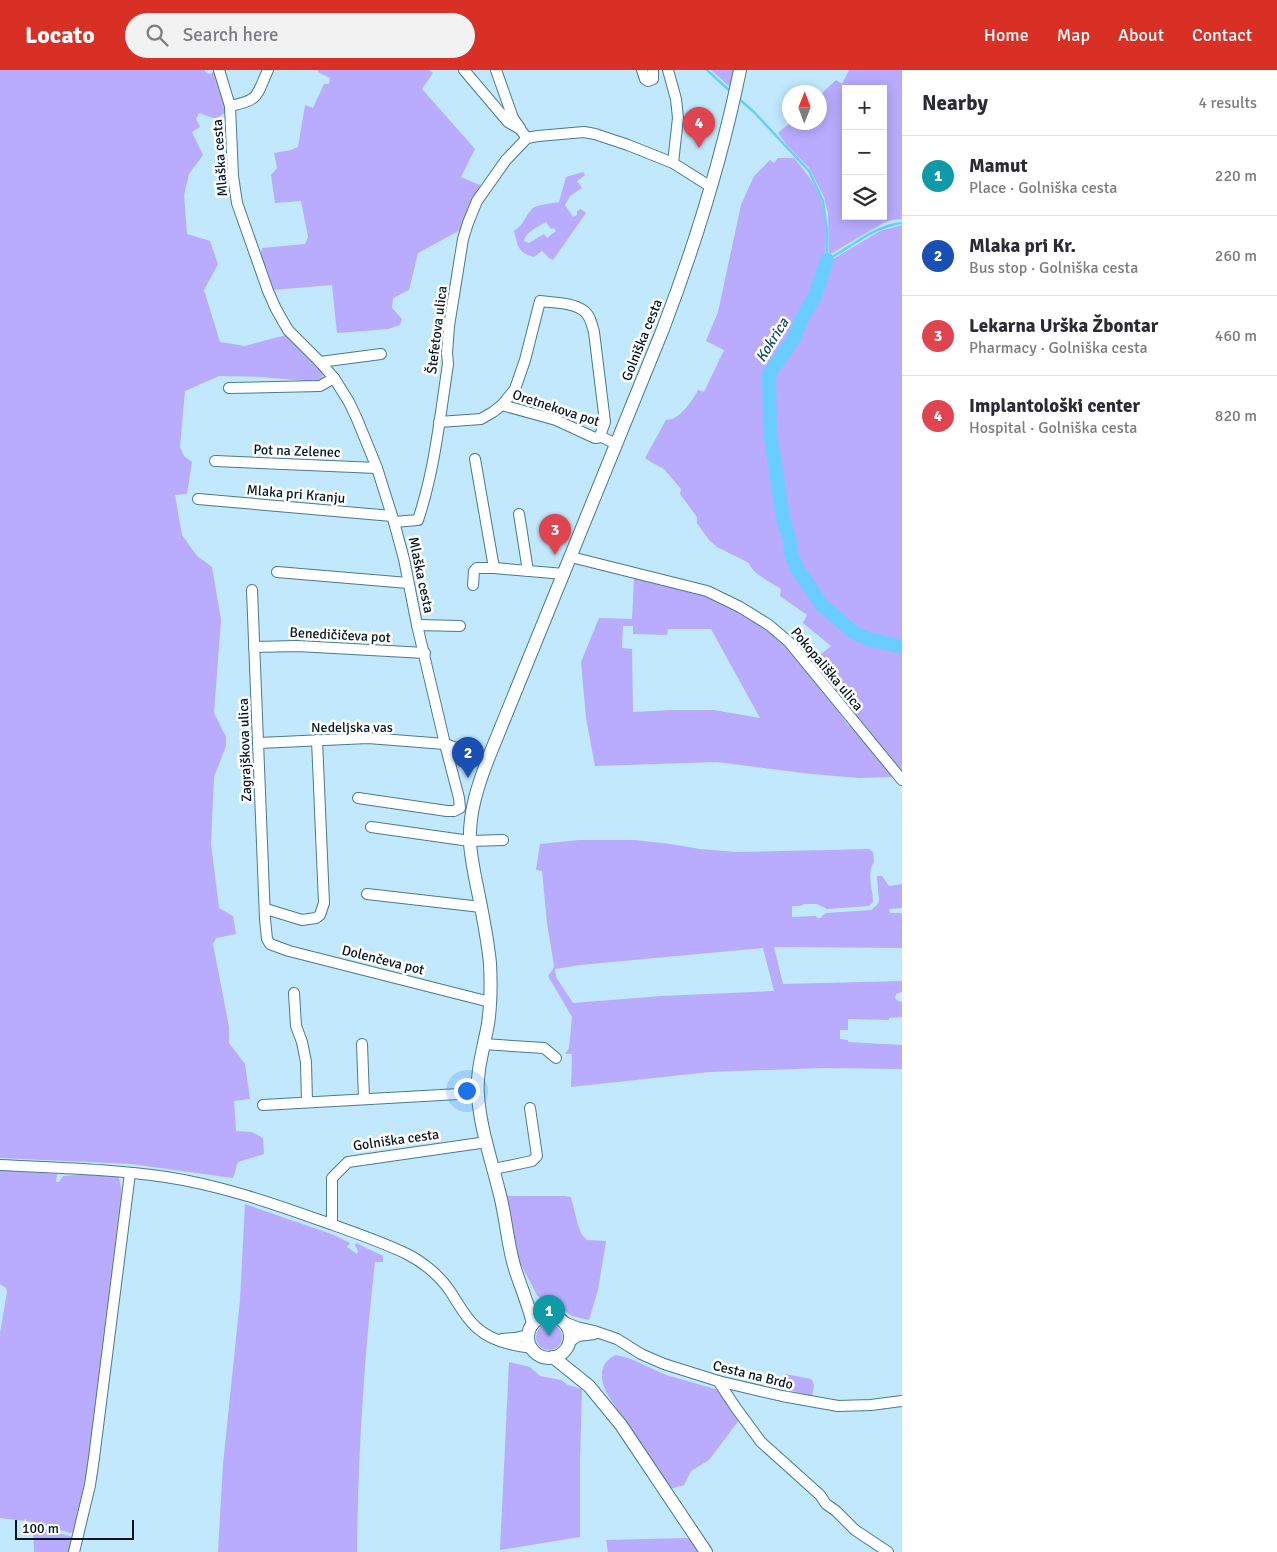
<!DOCTYPE html>
<meta charset="utf-8">
<style>
body{margin:0;font-family:Signika,sans-serif;background:#f2f2f3;color:#2b2b33}
.controls{position:absolute;right:15px;top:15px;display:grid;overflow:hidden;border-radius:0px;box-shadow:0 2px 12px #0003}
.controls button{width:45px;height:45px;display:grid;place-items:center;padding:0;border:0;border-bottom:1px solid #e1e1e2;background:#fff;color:#2b2b33;font:25px sans-serif}
.compass{position:absolute;left:782px;top:15px;width:45px;height:45px;border-radius:50%;background:#fff;box-shadow:0 2px 12px #0003;rotate:1deg}
.scale{position:absolute;left:15px;bottom:12px;width:119px;box-sizing:border-box;padding-left:5px;border:2px solid #041720;border-top:0;font-size:14px;line-height:18px;white-space:nowrap;color:#041720;-webkit-text-stroke:4px #fff;paint-order:stroke}
.you{position:absolute;left:466px;top:1020px;width:18px;height:18px;margin:-12px;border:4px solid #fff;border-radius:50%;background:#1a73e8;box-shadow:0 0 0 8px #1a73e833}
.badge{display:grid;place-items:center;width:32px;height:32px;border-radius:50%;background:#d93025;color:#fff;font-size:16px;font-weight:700}
.pin{position:absolute;translate:-50% -41px;filter:drop-shadow(0 1px 2px #0008)}
.pin::after{content:'';position:absolute;top:26px;width:18px;height:15px;background:inherit;clip-path:polygon(0 0,100% 0,50% 100%)}
.list{margin:0;padding:0;list-style:none}
h2{display:flex;justify-content:space-between;align-items:center;height:65px;margin:0;padding:0 20px;font-size:21px}
h2 small{font-size:16px;font-weight:400;color:#7c7c81}
.list li{display:grid;grid-template-columns:32px 1fr auto;gap:15px;align-items:center;box-sizing:border-box;height:80px;padding:0 20px;border-top:1px solid #e1e1e2}
.list b{display:block;font-size:19px;white-space:nowrap}
.list p{margin:0;font-size:16px;white-space:nowrap;color:#7c7c81}
.list em{font-size:16px;font-style:normal;color:#7c7c81}
.icon{flex:none;width:28px;height:28px;fill:none;stroke:currentColor;stroke-width:2;stroke-linecap:round;stroke-linejoin:round}
.map{position:relative;flex:none;width:902px;height:1482px;overflow:hidden}
header{display:flex;align-items:center;gap:30px;box-sizing:border-box;height:70px;padding:0 25px;background:#d93025;color:#fff}
header strong{font-size:24px}
nav{display:flex;gap:28px;margin-inline-start:auto;font-size:18px}
.search{width:350px;height:45px;background:#f2f2f3;display:flex;align-items:center;gap:12px;box-sizing:border-box;padding:0 18px;border-radius:28px;color:#7c7c81;font-size:19px}
main{display:flex}
aside{flex:1;background:#fff}
.map>svg:first-child{display:block}
</style>
<header>
<strong>Locato</strong>
<div class="search"><svg class="icon" aria-label="search" viewBox="0 0 24 24"><circle cx="10" cy="10" r="6"/><path d="M15 15l6 6"/></svg>Search here</div>
<nav><a>Home</a><a>Map</a><a>About</a><a>Contact</a></nav>
</header>
<main>
<div class="map">
<svg width="902" height="1482" viewBox="0 0 902 1482">
<rect width="100%" height="100%" fill="#c1e8fd"/>
<g fill="#b9abfe" fill-rule="evenodd">
<polygon points="0,0 204,0 207,3 211,4 214,0 216,0 229,40 216,49 199,43 196,49 200,57 192,62 203,85 189,104 184,125 187,164 210,171 218,194 204,220 220,272 245,276 286,265 320,295 323,306 317,312 262,307 219,306 185,321 180,377 184,386 192,392 187,424 175,425 182,465 197,486 212,497 221,550 214,643 226,667 226,676 214,707 211,774 219,838 233,846 236,864 216,868 213,874 229,957 229,973 245,994 250,1029 234,1031 236,1061 252,1062 263,1068 264,1084 238,1092 233,1108 131,1094 0,1088"/>
<path d="M318,0H429L433,3L422,19L475,79L461,107L482,116L464,158L418,183L409,220L393,228L392,238L402,249L400,255L388,259L337,263L332,215L273,220C268,208 257,191 262,178L305,174L308,167L301,131L275,133L271,105L277,98L274,83L291,80L298,77L305,35L313,38L324,14H329L330,8L318,2Z"/>
<polygon points="711,0 734,0 730,17"/>
<path d="M849,0H902V149L892,150L883,153L829,185L828,143L824,127L809,98L787,75L778,63L790,53L820,52V25L836,10L842,14ZM846,19H883V146H846Z"/>
<path d="M778,88H794C804,100 814,112 820,127C831,155 826,200 813,226C811,232 807,238 804,243V247L820,224L829,193L835,188L880,161L902,155V575L868,567L858,561L844,547L829,537L819,527L797,494L785,447L784,437L782,435C775,446 785,460 788,471C790,479 790,487 793,494C803,521 835,564 864,572C877,575 890,575 902,579V704L810,593L831,576L803,553L807,545L780,526L781,519C771,512 752,504 749,493L717,477L709,470L697,453V447L680,424L681,419L664,399L651,392L645,388L666,350C680,350 692,331 698,320L704,322L724,280L706,271L718,242L741,135L754,106L770,90L774,93Z"/>
<path d="M583,102L585,105L577,111L582,118L570,126L565,135L573,147L577,145V141L581,139L586,143L553,190L549,188L542,181L534,187C518,183 518,176 514,161C525,154 524,147 532,139C535,135 554,133 559,132L566,107ZM546,152L551,159L554,158L556,161L547,168L544,164L529,173L524,171C526,161 538,157 546,152Z"/>
<path d="M634,508H640L697,522L719,531L759,554L778,567L812,606L848,655L857,661L895,707L859,708L811,704L717,692L595,696L586,648L581,592L599,548L632,549ZM623,556H633V564L667,565L668,559H711L760,648L714,640H672L633,642L632,579L622,578Z"/>
<path d="M579,770H635L670,774L700,779L737,782L869,779L873,782L874,792C866,804 873,819 873,832L869,836L827,839L817,834H804L800,836H792V847L816,846L817,848H821L822,846L826,843L871,840L877,835L879,831L877,806H882L889,816L902,814V838L889,839L890,843H902V878L774,877L783,914L902,911V922L896,924L895,928L898,931L902,932V947L889,948V950L849,949L848,950V960H840V969L848,970V972L902,975V999L823,998L710,1002L571,1017L572,984H565L569,978L572,947L548,906L553,899L554,896L547,853L542,801L536,800L540,774ZM763,878L774,921L662,926L573,933L556,907L555,899L580,895Z"/>
<polygon points="0,1100 57,1104 56,1112 59,1112 63,1106 87,1104 119,1107 121,1119 121,1136 105,1270 103,1304 77,1461 70,1463 34,1452 0,1448 0,1263 7,1222 6,1218 0,1214"/>
<polygon points="506,1126 563,1126 571,1127 578,1155 582,1165 587,1170 606,1171 598,1220 589,1250 572,1246 562,1239 547,1234 537,1225 518,1189"/>
<path d="M245,1134L334,1165L350,1173L347,1177L357,1184L358,1181L355,1175L356,1173L383,1186V1192H375C364,1288 358,1385 357,1482H218L223,1394L240,1230Z"/>
<circle cx="549" cy="1267" r="13"/>
<path d="M616,1285L631,1289L666,1305L722,1321L740,1349L709,1390L691,1401L684,1415L670,1419L607,1324C600,1309 598,1293 616,1285Z"/>
<polygon points="509,1292 530,1297 540,1306 561,1310 568,1315 582,1319 580,1392 580,1467 500,1480"/>
<path d="M785,1304L811,1309C816,1314 813,1320 812,1326L781,1318Z"/>
<polygon points="33,1456 73,1467 71,1482 34,1482"/>
<polygon points="684,1468 692,1469 700,1482 608,1482 606,1470"/>
</g>
<g fill="none" stroke-linecap="round" stroke-linejoin="round">
<g stroke="#69cefd" stroke-width="2.5">
<polyline points="707,0 730,21"/>
<path d="M738,28L754,42L809,101L823,131L827,160V190C851,177 874,156 902,153"/>
</g>
<polyline stroke="#69cefd" stroke-width="14" points="827,190 815,226 802,248 794,268 769,304 770,361 783,448 790,472 791,483 796,497 822,535 853,562 868,569 902,577"/>
<g stroke="#4a7991" stroke-width="12">
<g id="minor">
<polyline points="219,0 230,36 233,106 237,133 268,221 276,239 288,260 320,292 334,308 349,332 357,349 377,398 394,452 404,489 417,555 445,674 488,689"/>
<polyline points="464,0 508,52 520,59 527,68"/>
<polyline points="496,0 513,48 520,58"/>
<polyline points="642,0 645,9 648,11 653,9 653,0"/>
<polyline points="668,0 676,29 678,48 673,93"/>
<path d="M230,36C260,30 256,26 268,0"/>
<polyline points="320,292 381,284"/>
<polyline points="229,318 320,316 334,308"/>
<polyline points="502,335 556,350 595,368 602,367"/>
<path d="M439,352L481,349L493,342L502,335L515,319L525,290L540,231C553,233 572,232 584,241C590,245 592,255 594,262L605,352L601,363L602,367L616,374"/>
<polyline points="475,389 494,498"/>
<polyline points="215,391 377,398"/>
<polyline points="198,429 392,446"/>
<polyline points="519,444 528,501"/>
<path d="M394,452L418,450C435,399 440,346 448,294L447,283L449,256L463,169L468,153L477,131L506,90L527,68L538,66L584,62L595,64L628,75L673,93L711,117"/>
<polyline points="571,487 707,521 740,537 769,555 789,572 902,710"/>
<polyline points="277,502 408,513"/>
<polyline points="473,515 474,501 477,498 494,498 564,504"/>
<polyline points="252,520 265,849 267,869 270,874 289,881 490,932"/>
<polyline points="417,555 460,556"/>
<polyline points="254,577 297,576 425,583"/>
<polyline points="259,673 368,668 445,674 459,728 460,738 454,741 447,741 358,728"/>
<polyline points="371,757 470,771 503,770"/>
<polyline points="367,824 481,837"/>
<polyline points="266,839 302,850 316,848 320,845 324,833 317,670"/>
<polyline points="294,923 296,956 302,972 306,992 307,1032"/>
<polyline points="362,974 364,1029"/>
<polyline points="483,974 544,978 556,988"/>
<polyline points="263,1035 477,1023"/>
<path d="M0,1095C55,1098 111,1099 166,1107C219,1115 272,1133 322,1151C350,1161 380,1171 407,1184C423,1192 440,1206 450,1221C458,1233 465,1247 476,1257C491,1271 513,1276 532,1278"/>
<polyline points="494,1099 532,1091 537,1086 530,1038"/>
<polyline points="332,1154 332,1108 348,1092 487,1072"/>
<polyline points="564,1252 577,1257 594,1261 617,1269 641,1284 664,1294 718,1311 782,1326 838,1336 871,1335 902,1331"/>
<polyline points="502,1269 515,1268 528,1265"/>
<polyline points="569,1272 578,1266 594,1264"/>
<polyline points="718,1311 736,1338 761,1372 820,1425 826,1434 836,1441 855,1460 888,1482"/>
<polyline points="74,1482 90,1415 94,1388 130,1103"/>
</g>
</g>
<g stroke="#4a7991" stroke-width="14">
<g id="major">
<circle cx="549" cy="1267" r="21"/>
<path d="M533,1253C528,1234 521,1217 515,1199C507,1173 506,1146 499,1121C491,1089 480,1057 478,1025C476,1001 484,977 488,954C491,934 491,913 490,893C487,864 481,836 475,807C473,795 470,782 470,770C469,742 478,715 488,689L663,259C695,175 722,88 740,0"/>
<polyline points="553,1287 589,1316 621,1355 706,1482"/>
</g>
</g>
<use href="#minor" stroke="#fff" stroke-width="10"/>
<use href="#major" stroke="#fff" stroke-width="12"/>
</g>
<g text-anchor="middle" dominant-baseline="central" stroke-width="5" stroke-linejoin="round" paint-order="stroke">
<g font-size="14" fill="#041720" stroke="#fff">
<text transform="translate(220 88) rotate(-94)">Mlaška cesta</text>
<text transform="translate(437 260) rotate(-83)">Štefetova ulica</text>
<text transform="translate(642 270) rotate(-68)">Golniška cesta</text>
<text transform="translate(556 338) rotate(18)">Oretnekova pot</text>
<text transform="translate(297 381) rotate(2)">Pot na Zelenec</text>
<text transform="translate(296 424) rotate(5)">Mlaka pri Kranju</text>
<text transform="translate(421 505) rotate(78)">Mlaška cesta</text>
<text transform="translate(340 565) rotate(3)">Benedičičeva pot</text>
<text transform="translate(827 599) rotate(50)">Pokopališka ulica</text>
<text x="352" y="657">Nedeljska vas</text>
<text transform="translate(245 680) rotate(-92)">Zagrajškova ulica</text>
<text transform="translate(383 890) rotate(14)">Dolenčeva pot</text>
<text transform="translate(396 1070) rotate(-8)">Golniška cesta</text>
<text transform="translate(753 1305) rotate(14)">Cesta na Brdo</text>
</g>
<g font-size="15" font-style="italic" fill="#164f67" stroke="#fff">
<text transform="translate(772 270) rotate(-58)">Kokrica</text>
</g>
</g>
</svg>
<div class="controls">
<button>+</button>
<button>−</button>
<button><svg class="icon" aria-label="layers" viewBox="0 0 24 24"><path d="M12 4l9 5-9 5-9-5zM3 14l9 5 9-5"/></svg></button>
</div>
<svg class="compass" viewBox="-18 -18 36 36"><path d="M0-13l5 13h-10z" fill="#e53935"/><path d="M0 13l5-13h-10z" fill="#7c7c81"/></svg>
<div class="scale">100 m</div>
<div class="you"></div>
<div class="pin badge" style="left:549px;top:1266px;background:#0f9aa8">1</div>
<div class="pin badge" style="left:468px;top:708px;background:#1a4fb4">2</div>
<div class="pin badge" style="left:555px;top:485px;background:#e0444e">3</div>
<div class="pin badge" style="left:699px;top:78px;background:#e0444e">4</div>
</div>
<aside>
<h2>Nearby<small>4 results</small></h2>
<ul class="list">
<li><span class="badge" style="background:#0f9aa8">1</span><div><b>Mamut</b><p>Place · Golniška cesta</p></div><em>220 m</em></li>
<li><span class="badge" style="background:#1a4fb4">2</span><div><b>Mlaka pri Kr.</b><p>Bus stop · Golniška cesta</p></div><em>260 m</em></li>
<li><span class="badge" style="background:#e0444e">3</span><div><b>Lekarna Urška Žbontar</b><p>Pharmacy · Golniška cesta</p></div><em>460 m</em></li>
<li><span class="badge" style="background:#e0444e">4</span><div><b>Implantološki center</b><p>Hospital · Golniška cesta</p></div><em>820 m</em></li>
</ul>
</aside>
</main>
